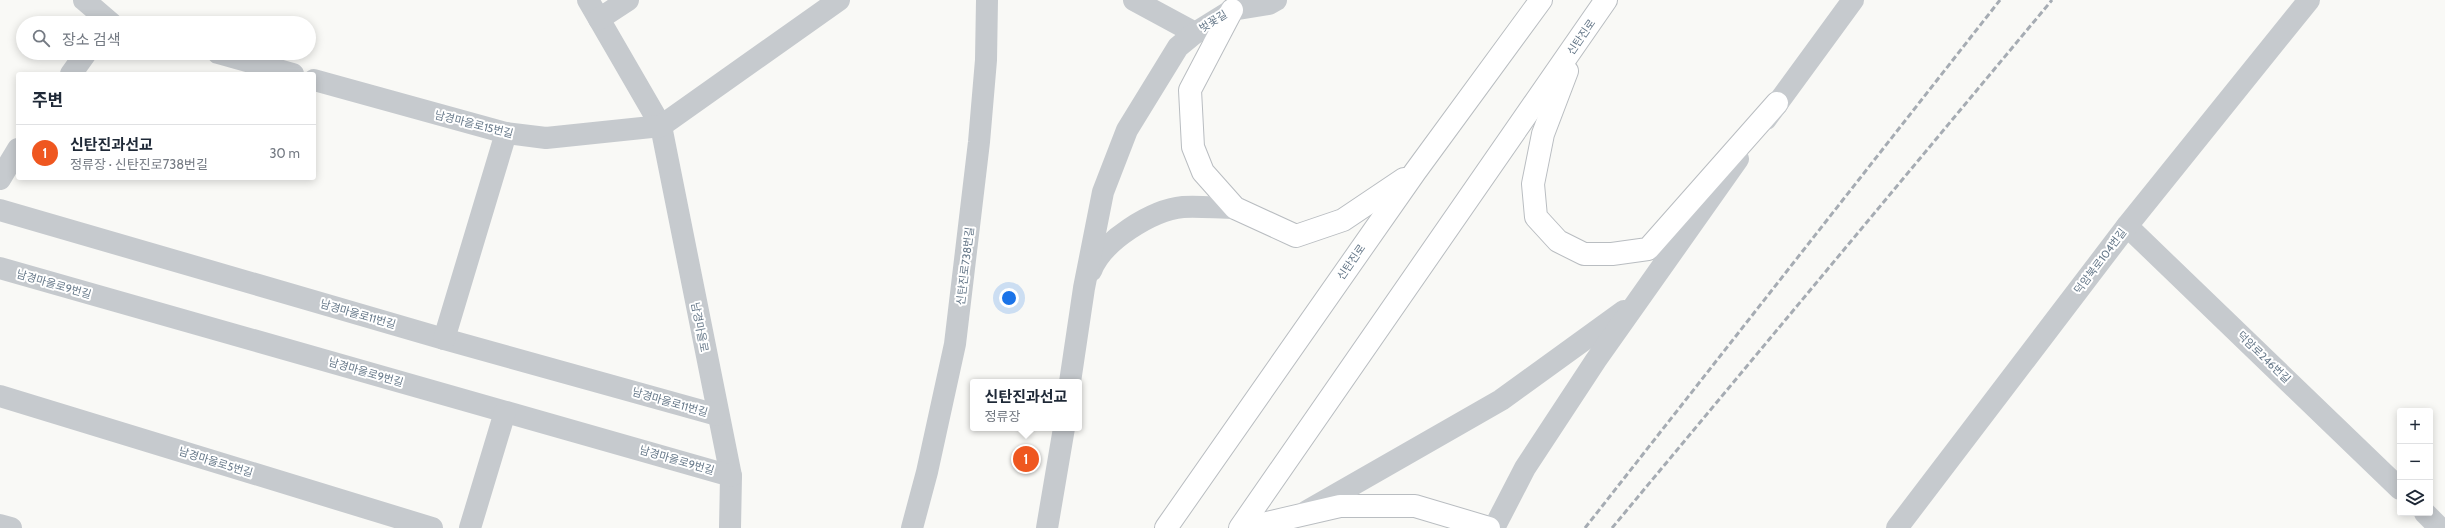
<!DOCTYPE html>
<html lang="ko">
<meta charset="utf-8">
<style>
body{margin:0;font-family:Cabin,"Noto Sans KR",sans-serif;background:#f6f6f7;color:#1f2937}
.controls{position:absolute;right:12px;bottom:12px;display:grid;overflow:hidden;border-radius:4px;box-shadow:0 2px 10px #0003}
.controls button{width:36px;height:36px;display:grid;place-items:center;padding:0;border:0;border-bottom:1px solid #e0e1e3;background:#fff;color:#1f2937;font:20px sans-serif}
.you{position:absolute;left:1009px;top:298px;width:14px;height:14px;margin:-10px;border:3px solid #fff;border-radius:50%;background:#1a73e8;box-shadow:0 0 0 6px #1a73e833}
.badge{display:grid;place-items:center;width:26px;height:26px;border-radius:50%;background:#ef5720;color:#fff;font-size:13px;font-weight:700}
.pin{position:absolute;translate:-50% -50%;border:2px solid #fff;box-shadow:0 1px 4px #0006}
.popup{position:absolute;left:970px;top:379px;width:112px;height:52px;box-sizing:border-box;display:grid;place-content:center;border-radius:4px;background:#fff;filter:drop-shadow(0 1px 3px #0005);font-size:13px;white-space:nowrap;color:#747a83}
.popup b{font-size:15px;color:#1f2937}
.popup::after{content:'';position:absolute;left:50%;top:100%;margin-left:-8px;border:8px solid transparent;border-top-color:#fff}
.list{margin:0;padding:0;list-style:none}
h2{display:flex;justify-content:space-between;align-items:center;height:52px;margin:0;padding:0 16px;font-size:17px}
h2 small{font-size:13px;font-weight:400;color:#747a83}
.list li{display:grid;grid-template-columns:26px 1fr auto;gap:12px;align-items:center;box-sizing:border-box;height:56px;padding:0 16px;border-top:1px solid #e0e1e3}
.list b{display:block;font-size:15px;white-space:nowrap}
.list p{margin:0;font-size:13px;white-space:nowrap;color:#747a83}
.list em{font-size:13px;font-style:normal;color:#747a83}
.icon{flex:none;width:22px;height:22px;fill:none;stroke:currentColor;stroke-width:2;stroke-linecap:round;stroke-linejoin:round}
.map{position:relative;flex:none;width:2445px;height:528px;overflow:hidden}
.search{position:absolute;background:#fff;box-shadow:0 2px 10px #0003;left:16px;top:16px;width:300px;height:44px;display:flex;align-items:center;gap:10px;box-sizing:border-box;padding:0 14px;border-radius:22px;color:#747a83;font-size:15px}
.panel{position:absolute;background:#fff;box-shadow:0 2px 10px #0003;left:16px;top:72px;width:300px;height:108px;border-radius:4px}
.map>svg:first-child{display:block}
</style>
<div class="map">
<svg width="2445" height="528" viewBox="0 0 2445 528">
<rect width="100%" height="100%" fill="#f9f9f6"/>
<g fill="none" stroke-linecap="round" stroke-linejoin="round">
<g stroke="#b9bdc1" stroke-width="24">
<g id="major">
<polyline points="1232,10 1190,90 1193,147 1203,172 1235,208 1296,236 1343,220 1404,179"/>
<polyline points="1567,71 1543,134 1533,184 1536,217 1558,241 1584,254 1612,254 1648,249 1777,103"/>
<polyline points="1166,528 1415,172 1541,0"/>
<polyline points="1240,528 1606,0"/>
<polyline points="1245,528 1340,506 1415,506 1489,528"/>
</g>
</g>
<g stroke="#c6cace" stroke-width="22">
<polyline points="84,0 111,23"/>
<polyline points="588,0 661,126 731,476 730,528"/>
<polyline points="1134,0 1195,33"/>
<polyline points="599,19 628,0"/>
<polyline points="218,53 293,74"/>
<polyline points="71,74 86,53"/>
<polyline points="314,80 506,133 546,138 661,126 839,0"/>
<polyline points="1766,119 1853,0"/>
<polyline points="0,179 18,149"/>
<polyline points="0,210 444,339 717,415"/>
<polyline points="2127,226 2400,489"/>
<polyline points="0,268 731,476"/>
<path d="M1091,271C1102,241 1152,210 1183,207C1200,206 1218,208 1235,208"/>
<polyline points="444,339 506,133"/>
<polyline points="1070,382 1084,288 1103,192 1127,130 1178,47 1195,33 1232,10 1269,4 1276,0"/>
<polyline points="0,396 432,528"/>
<polyline points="1307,511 1501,400 1624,311"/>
<polyline points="2425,513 2440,528"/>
<polyline points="0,525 11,528"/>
<polyline points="470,528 505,412"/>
<polyline points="912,528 927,472 955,344 979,142 986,60 987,0"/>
<polyline points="1047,528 1064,428"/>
<polyline points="1494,528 1525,468 1596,360 1738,159"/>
<polyline points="1897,528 2127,226 2309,0"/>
</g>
<use href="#major" stroke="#fff" stroke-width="22"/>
<g stroke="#a6acb3" stroke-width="3" stroke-dasharray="6 3" stroke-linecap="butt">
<polyline points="1585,528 2000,0"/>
<polyline points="1612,528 2052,0"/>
</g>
</g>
<g text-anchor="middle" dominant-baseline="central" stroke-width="4" stroke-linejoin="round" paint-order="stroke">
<g font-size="11" fill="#667889" stroke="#fff">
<text transform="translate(1213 21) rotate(-32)">벚꽃길</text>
<text transform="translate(1581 37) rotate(-55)">신탄진로</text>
<text transform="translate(474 124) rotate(14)">남경마을로15번길</text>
<text transform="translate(2100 261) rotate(-53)">덕암북로104번길</text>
<text transform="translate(1351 262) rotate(-55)">신탄진로</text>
<text transform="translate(965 266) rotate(-83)">신탄진로738번길</text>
<text transform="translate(54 284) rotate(16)">남경마을로9번길</text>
<text transform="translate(358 314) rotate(16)">남경마을로11번길</text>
<text transform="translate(700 327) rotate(79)">남경마을로</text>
<text transform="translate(2264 357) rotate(44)">덕암로246번길</text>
<text transform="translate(366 372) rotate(16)">남경마을로9번길</text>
<text transform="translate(670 402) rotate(16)">남경마을로11번길</text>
<text transform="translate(677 460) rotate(16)">남경마을로9번길</text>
<text transform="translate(216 462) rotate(17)">남경마을로5번길</text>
</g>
</g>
</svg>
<div class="controls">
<button>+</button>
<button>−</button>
<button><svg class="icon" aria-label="layers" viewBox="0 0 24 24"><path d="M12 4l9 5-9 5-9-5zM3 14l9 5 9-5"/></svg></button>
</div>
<div class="you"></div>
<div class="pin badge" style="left:1026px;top:459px">1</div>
<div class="popup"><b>신탄진과선교</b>정류장</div>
<div class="search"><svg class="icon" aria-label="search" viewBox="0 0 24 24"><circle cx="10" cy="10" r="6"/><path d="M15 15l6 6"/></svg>장소 검색</div>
<section class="panel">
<h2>주변<small></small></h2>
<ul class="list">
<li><span class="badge">1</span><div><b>신탄진과선교</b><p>정류장 · 신탄진로738번길</p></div><em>30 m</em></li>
</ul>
</section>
</div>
